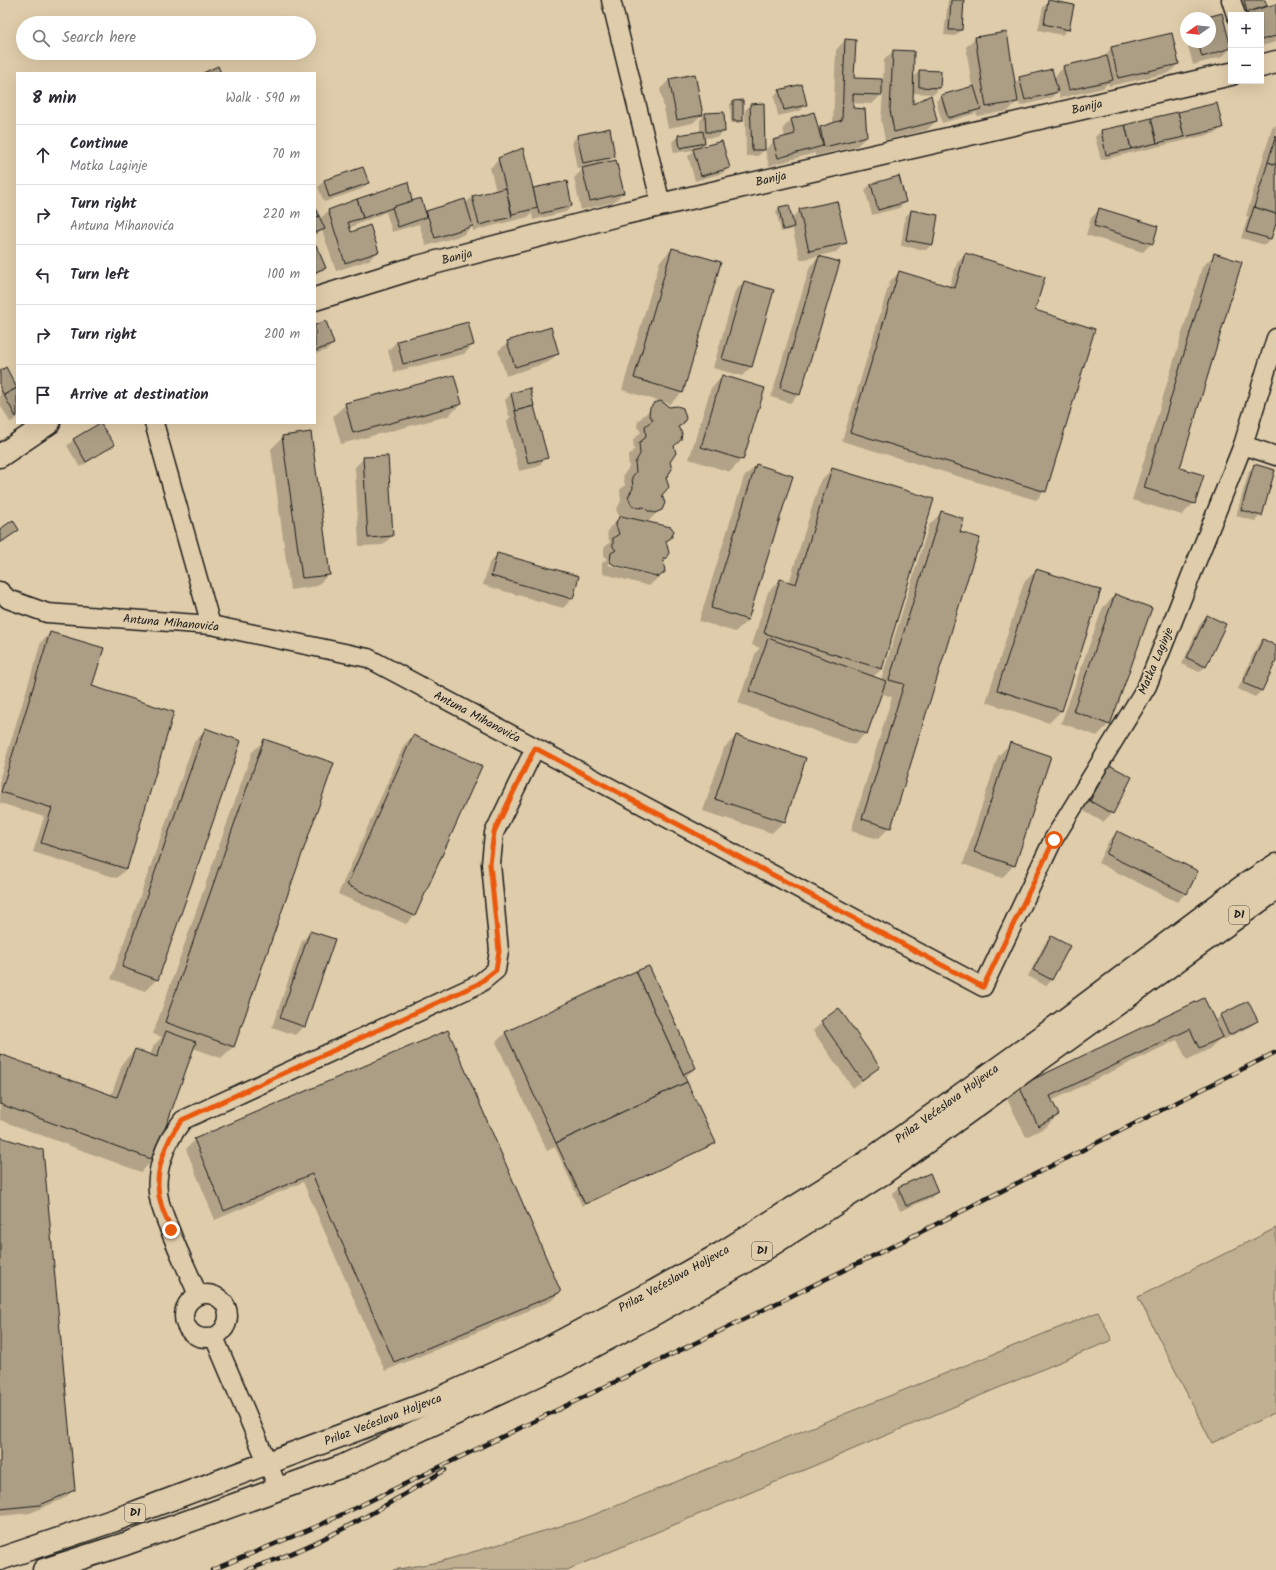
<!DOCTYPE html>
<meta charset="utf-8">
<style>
body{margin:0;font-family:Kalam,sans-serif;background:#f7f7f7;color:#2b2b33}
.controls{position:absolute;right:12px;top:12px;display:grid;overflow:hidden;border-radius:0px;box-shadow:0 4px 16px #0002}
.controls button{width:36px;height:36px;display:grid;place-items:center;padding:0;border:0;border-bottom:1px solid #e1e1e2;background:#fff;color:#2b2b33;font:20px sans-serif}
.compass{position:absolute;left:1180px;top:12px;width:36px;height:36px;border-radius:50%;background:#fff;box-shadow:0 4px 16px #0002;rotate:255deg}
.stop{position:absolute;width:12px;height:12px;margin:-9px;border:3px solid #ea580c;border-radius:50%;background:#fff}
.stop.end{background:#ea580c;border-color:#fff;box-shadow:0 1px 4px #0008}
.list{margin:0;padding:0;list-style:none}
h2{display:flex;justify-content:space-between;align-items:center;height:52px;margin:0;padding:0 16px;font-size:17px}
h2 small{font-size:13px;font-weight:400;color:#7c7c81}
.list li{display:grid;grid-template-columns:26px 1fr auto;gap:12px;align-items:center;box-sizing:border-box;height:60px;padding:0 16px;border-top:1px solid #e1e1e2}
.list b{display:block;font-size:15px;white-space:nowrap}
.list p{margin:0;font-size:13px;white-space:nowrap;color:#7c7c81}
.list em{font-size:13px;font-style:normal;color:#7c7c81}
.icon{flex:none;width:22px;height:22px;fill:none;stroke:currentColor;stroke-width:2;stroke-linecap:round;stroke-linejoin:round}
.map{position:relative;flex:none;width:1276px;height:1570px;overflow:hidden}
.search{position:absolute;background:#fff;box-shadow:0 4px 16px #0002;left:16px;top:16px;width:300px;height:44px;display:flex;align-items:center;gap:10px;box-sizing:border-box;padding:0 14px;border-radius:22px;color:#7c7c81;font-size:15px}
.panel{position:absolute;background:#fff;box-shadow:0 4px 16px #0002;left:16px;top:72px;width:300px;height:352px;border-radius:0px}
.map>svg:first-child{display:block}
</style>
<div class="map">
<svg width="1276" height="1570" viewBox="0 0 1276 1570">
<rect width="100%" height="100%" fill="#dfccaa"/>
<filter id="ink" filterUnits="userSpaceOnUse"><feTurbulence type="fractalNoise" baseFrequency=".025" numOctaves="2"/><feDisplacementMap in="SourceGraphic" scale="8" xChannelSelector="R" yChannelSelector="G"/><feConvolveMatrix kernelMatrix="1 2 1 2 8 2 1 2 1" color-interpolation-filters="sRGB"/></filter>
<g filter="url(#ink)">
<g fill="#c0b092" stroke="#6e6657">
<polygon points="1276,1228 1276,1412 1212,1443 1138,1297"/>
<polygon points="1098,1312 1112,1340 567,1570 393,1570 439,1562 581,1520"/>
</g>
<g fill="#0003" fill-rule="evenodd">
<polygon points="948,0 963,0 961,30 955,36 944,35"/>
<polygon points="1232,0 1264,0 1266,8 1276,5 1276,42 1261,46 1261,15 1237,15"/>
<polygon points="1049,1 1068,29 1062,35 1038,30 1043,7"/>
<polygon points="1221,14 1231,48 1222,57 1193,65 1187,42 1210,42 1210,18 1207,18"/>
<polygon points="1186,29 1186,39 1184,31"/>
<polygon points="975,38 1014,84 1020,78 1053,78 1064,67 1103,58 1111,48 1178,64 1169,73 1109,86 1108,83 1103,88 1060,98 1058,91 1051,98 1020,106 1018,101 1008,111 977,116 976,112 974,114 942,123 936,101 942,95 972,87 966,47"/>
<polygon points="845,40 853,79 883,80 884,60 893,51 912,78 920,71 939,88 934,94 912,93 912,106 936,121 927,130 885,140 881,120 883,93 872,104 852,103 852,109 866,137 857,146 815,156 815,153 769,166 765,150 774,141 785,138 783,128 792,119 818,130 821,128 833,124 836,50"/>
<polygon points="669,80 702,114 693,123 668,128 660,89"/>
<polygon points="780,91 806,105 800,111 778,116 774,96"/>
<polygon points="733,102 742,121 740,123 731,123 730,104"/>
<polygon points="1217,104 1222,127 1216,133 1101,160 1095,137 1101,131"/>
<polygon points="751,105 764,150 758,156 746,156 745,110"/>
<polygon points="706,114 724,131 718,137 703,138 704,143 699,148 729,167 723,173 695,181 688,156 694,150 674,153 672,142 678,136 700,132 700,120"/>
<polygon points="1276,125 1276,221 1270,239 1265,245 1241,238 1248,217 1246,216 1272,128"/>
<polygon points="577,136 614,156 607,163 623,193 614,202 581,210 574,178 585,167 577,169 572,142"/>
<polygon points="499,159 532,190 571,206 566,212 533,220 532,213 528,217 473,231 472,226 463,235 426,246 419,224 392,232 386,212 349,228 350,233 378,251 369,260 336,271 322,230 315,236 315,210 319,220 328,211 357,200 411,202 425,214 465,204 472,197 496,191 490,168"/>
<polygon points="362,168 367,183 362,189 324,202 318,187 324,181"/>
<polygon points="871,184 905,202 899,208 872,215 865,190"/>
<polygon points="788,206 791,219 800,210 846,242 836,252 800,260 792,227 790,230 781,232 776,211 779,208"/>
<polygon points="1100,209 1152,243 1143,252 1086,235 1091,218"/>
<polygon points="911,211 932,244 926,250 901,246 905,217"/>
<polygon points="315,247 324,267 315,275"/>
<path d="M672,249L683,392L670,404L664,402L682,423L678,428L669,461L671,467V472L665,478L661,495L663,506L647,523L670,538L665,542L666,557L662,561L664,572L649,586L604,574L602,571V563L607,559L604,556V548L610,542L607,535L609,528L620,518L616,510L621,501L620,490L625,485L623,476L629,467L628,457L634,450L633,440L641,432L637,427L638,421L659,401L622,390L660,261ZM609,563L655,575V577L608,565Z"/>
<polygon points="966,254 1045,491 1036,500 842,441 890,281 900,272 949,287 957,263"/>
<polygon points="1214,255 1179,469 1194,503 1182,515 1132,500 1202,267"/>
<polygon points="819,257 799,394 790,403 771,397 810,266"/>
<polygon points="744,282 773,291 751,367 742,376 713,368 735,291"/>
<polygon points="315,326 333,344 327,350 315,354"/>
<polygon points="397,341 473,345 464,354 394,372 388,351"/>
<polygon points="508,342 558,353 549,362 506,376 498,351"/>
<polygon points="0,372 17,389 17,418 10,422 0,404"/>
<polygon points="723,376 742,459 730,472 689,459 711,388"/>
<polygon points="529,389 547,458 537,467 519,471 507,421 511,416 509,416 505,400 511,394"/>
<polygon points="346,404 461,404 448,416 341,444 333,416"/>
<polygon points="101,424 113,444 107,450 80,467 67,446 73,440"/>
<polygon points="283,437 329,574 317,586 290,590 271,449"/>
<polygon points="388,457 392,536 383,545 359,546 355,467 364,458"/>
<polygon points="756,465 792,477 748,620 735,632 699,621 744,477"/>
<polygon points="1255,465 1261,515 1255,521 1236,516 1249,471"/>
<polygon points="832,469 882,669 873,677 881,680 929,525 941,513 890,827 878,839 851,831 892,697 880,693 866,733 854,745 738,703 756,652 760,648 752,645 768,592 780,580 789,583 820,481"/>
<polygon points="0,530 18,530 0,544"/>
<polygon points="498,554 578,577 572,599 563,608 483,585 489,563"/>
<polygon points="1037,570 1100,590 1061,711 1049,723 986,702 1024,582"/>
<polygon points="1116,595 1109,724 1097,736 1061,723 1103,607"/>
<polygon points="1207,616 1224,624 1205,667 1199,672 1182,664 1201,622"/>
<polygon points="50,633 91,687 173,712 126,869 117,878 33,852 44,817 0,803 0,777 41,642"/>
<polygon points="1263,640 1276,647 1276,658 1261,691 1255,697 1238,689 1257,646"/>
<polygon points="206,730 157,979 145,991 111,979 194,742"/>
<polygon points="413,736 415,915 406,924 338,894 404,745"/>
<polygon points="736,736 784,821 772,833 703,811 724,748"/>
<polygon points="265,740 234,1046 221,1058 193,1048 153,1160 141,1172 0,1120 0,1055 111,1096 123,1062 135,1050 150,1055 154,1045 162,1037 153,1034 252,752"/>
<polygon points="1010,744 1014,865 1002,878 963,864 998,756"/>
<polygon points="1110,766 1112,813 1103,822 1082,810 1101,775"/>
<polygon points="1117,833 1186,893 1177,902 1098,863 1108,842"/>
<polygon points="311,932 304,1026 295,1035 272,1027 302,941"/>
<polygon points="1051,937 1052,980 1046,986 1028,976 1045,943"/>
<polygon points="648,967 695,1068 684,1078 714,1143 582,1206 555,1147 547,1151 496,1042 505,1033"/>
<polygon points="1204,999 1214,1022 1220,1016 1257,1021 1251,1026 1223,1040 1222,1037 1209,1049 1187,1060 1177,1040 1051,1101 1058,1115 1046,1127 1026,1137 1007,1099 1020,1087"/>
<polygon points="822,1022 879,1067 853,1088 813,1031"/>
<polygon points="447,1032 560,1292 551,1301 385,1371 303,1182 215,1220 186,1149 195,1140"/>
<polygon points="0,1138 74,1489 65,1498 30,1513 0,1516"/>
<polygon points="929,1174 937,1192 931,1198 900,1211 892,1193 898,1188"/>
</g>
<g fill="#ac9e85" stroke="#1c1c1c">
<polygon points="951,0 964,0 962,30 949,30"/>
<polygon points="1048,0 1074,5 1069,30 1044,24"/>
<polygon points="1244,0 1265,0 1267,6 1247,12"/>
<polygon points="1276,4 1276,36 1261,40 1261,15 1248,15 1247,12"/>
<polygon points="1222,13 1231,48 1202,57 1198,42 1210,42 1210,18 1204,18"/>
<polygon points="1007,32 1018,102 986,107 975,37"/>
<polygon points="1172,33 1179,64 1118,78 1111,47"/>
<polygon points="845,39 856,40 854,78 882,79 882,95 853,94 853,108 865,109 867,137 824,147 820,127 842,120"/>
<polygon points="893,50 914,51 913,104 931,95 937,121 894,132 890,110"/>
<polygon points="1107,56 1113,80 1069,90 1063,66"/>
<polygon points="218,66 221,73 203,73"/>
<polygon points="1052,69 1058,92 1025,100 1019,77"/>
<polygon points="919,70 941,71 940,88 919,87"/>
<polygon points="695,74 703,115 677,120 669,79"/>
<polygon points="802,84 807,105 784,110 779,90"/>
<polygon points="974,86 981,109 948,118 941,95"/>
<polygon points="743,100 743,121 733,121 733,101"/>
<polygon points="764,103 765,150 752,150 750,104"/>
<polygon points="1217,103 1223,128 1184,137 1178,112"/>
<polygon points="724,112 725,132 706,132 705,113"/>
<polygon points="814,112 823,146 778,158 773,140 795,134 791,119"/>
<polygon points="1178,112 1184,137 1157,143 1151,118"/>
<polygon points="1151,118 1157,143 1131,149 1125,125"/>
<polygon points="1125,125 1131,149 1106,155 1101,130"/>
<polygon points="610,128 615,157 583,163 577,135"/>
<polygon points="703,131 705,143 680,148 678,135"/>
<polygon points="1276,135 1276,165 1268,162"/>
<polygon points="722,141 730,168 701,176 693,149"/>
<polygon points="523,148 538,208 512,214 498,158"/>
<polygon points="616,160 624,193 590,201 582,168"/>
<polygon points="1268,162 1276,165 1276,214 1254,207"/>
<polygon points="363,167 369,183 329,197 324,180"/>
<polygon points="899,176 906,202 878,210 871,184"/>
<polygon points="567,181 572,206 539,214 533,188"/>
<polygon points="408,182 412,201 363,218 357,199"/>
<polygon points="506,188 512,217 479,225 472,196"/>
<polygon points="421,198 427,217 398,227 392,207"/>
<polygon points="357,199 363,218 348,222 351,232 370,225 379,252 345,263 328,210"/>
<polygon points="465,199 473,226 435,238 426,211"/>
<polygon points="837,201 847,243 809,251 799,209"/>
<polygon points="789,205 794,227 783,230 779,207"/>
<polygon points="1254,207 1276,214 1276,224 1271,239 1246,232"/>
<polygon points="315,208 319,216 315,218"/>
<polygon points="1099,208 1158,226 1153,244 1094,226"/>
<polygon points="911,210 938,215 933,245 906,240"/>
<polygon points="319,216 325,229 315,233 315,218"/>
<polygon points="316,245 326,268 315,272 315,246"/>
<polygon points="672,248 721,262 683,393 634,378"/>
<polygon points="965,253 1045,277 1035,310 1095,329 1046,492 850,432 899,271 955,288"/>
<polygon points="1214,253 1242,262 1180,468 1204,475 1195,504 1144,488"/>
<polygon points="819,256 840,262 800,395 780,388"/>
<polygon points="744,281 774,290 752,367 722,359"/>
<polygon points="326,321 334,344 315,351 315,325"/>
<polygon points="468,322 474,345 403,364 397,341"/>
<polygon points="551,327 559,354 515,367 507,341"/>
<polygon points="6,367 17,388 4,395 0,388 0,371"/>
<polygon points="454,375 462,404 353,433 345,403"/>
<polygon points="722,375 765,388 743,460 701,447"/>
<polygon points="17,388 17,416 16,417 4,395"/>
<polygon points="530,388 534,406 515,411 511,393"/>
<polygon points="661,401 669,407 677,406 683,408 686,418 683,424 678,427 682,433 681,440 674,446 676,453 670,462 672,469 666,478 669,487 662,495 665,503 662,510 655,513 648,511 644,507 639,508 632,506 628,497 633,488 632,477 636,472 635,463 640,454 639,443 646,437 645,426 653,420 649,415 650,408 654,403"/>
<polygon points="534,406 548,458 528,463 515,411"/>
<polygon points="100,423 115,445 86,462 73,439"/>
<polygon points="311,432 330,575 302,578 282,436"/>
<polygon points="388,456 393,536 368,538 363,457"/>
<polygon points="756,464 793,476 748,620 711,608"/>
<polygon points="1254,464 1275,470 1262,516 1241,510"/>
<polygon points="832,468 934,499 882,669 764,633 780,579 796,584"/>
<polygon points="941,511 964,519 960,532 980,538 891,828 862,819 904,684 889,680"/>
<polygon points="621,516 671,527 674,531 671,538 666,541 669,553 666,558 663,559 665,572 659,577 614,565 610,562 611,553 616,550 613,547 613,538 619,534 616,525 617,520"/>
<polygon points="13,520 19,530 0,543 0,529"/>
<polygon points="497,553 579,576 573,599 491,576"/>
<polygon points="1036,569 1101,590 1062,711 997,690"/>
<polygon points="1115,594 1152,608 1110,725 1073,711"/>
<polygon points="1207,615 1226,624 1206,667 1187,658"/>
<polygon points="50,632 104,648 92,686 174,712 127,869 41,843 52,808 1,792"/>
<polygon points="768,638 886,681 867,734 749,691"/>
<polygon points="1263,639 1276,646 1276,661 1262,691 1243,683"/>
<polygon points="205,728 241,741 158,980 122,967"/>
<polygon points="413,735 482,766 415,916 347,885"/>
<polygon points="736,735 806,758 785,822 715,799"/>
<polygon points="264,739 334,763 234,1047 165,1022"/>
<polygon points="1010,742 1051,756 1015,866 974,852"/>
<polygon points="1109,765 1132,777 1113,814 1090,801"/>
<polygon points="1117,831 1198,871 1187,894 1106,854"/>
<polygon points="310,931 335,939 305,1027 280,1018"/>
<polygon points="1051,936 1070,946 1052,980 1033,970"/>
<polygon points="649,966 696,1068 683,1074 636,971"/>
<polygon points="636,971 687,1082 556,1143 505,1032"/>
<polygon points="1204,998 1223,1037 1199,1048 1190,1029 1050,1096 1059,1115 1038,1126 1019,1086"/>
<polygon points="1248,1001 1258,1021 1229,1035 1220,1015"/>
<polygon points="839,1008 880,1067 862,1080 821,1021"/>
<polygon points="448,1030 561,1292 394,1362 312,1174 224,1211 194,1139"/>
<polygon points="166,1031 196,1042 154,1160 0,1104 0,1054 117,1097 135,1049 157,1057"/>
<polygon points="687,1082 716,1143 585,1204 556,1143"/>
<polygon points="0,1137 43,1150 75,1490 40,1505 0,1509"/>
<polygon points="930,1173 938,1192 906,1206 898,1187"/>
</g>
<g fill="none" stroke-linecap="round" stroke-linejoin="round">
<g stroke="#1c1c1c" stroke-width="21">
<g id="minor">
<polyline points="611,0 661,204"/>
<polyline points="1231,0 1236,15"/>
<polyline points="154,423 211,625"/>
<polyline points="1243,445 1276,456"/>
<polyline points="0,591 8,599 47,613 211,625 368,658 983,987 1053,840 1147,686 1243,445 1276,338"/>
<circle cx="206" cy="1316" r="22"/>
<path d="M198,1295C186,1266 169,1233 160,1203C152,1175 165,1142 183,1120L479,984L496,970L499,951L491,864L494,833L535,748"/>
<polyline points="214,1337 279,1490"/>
</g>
</g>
<g stroke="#1c1c1c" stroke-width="25">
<g id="secondary">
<polyline points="1261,66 1276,62"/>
<polyline points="315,299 418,267 625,213 1231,74"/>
<polyline points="0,456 49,423"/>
</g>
</g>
<g stroke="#1c1c1c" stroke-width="25">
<g id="trunk">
<polyline points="0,1559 115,1520 436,1400 541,1352 651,1293 720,1254 867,1162 1050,1031 1242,887 1276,865"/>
<polyline points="44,1570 125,1544 343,1466 557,1366 659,1311 738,1266 882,1174 1276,889"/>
</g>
</g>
<use href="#minor" stroke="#dfccaa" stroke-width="18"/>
<use href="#secondary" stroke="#dfccaa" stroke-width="22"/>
<use href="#trunk" stroke="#dfccaa" stroke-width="22"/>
<g stroke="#1c1c1c" stroke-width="4.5">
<g id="rail">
<polyline points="212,1570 318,1526 722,1330 883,1251 1276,1052"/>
<path d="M246,1570C317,1548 382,1508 445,1470"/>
</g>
</g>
<use href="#rail" stroke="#dfccaa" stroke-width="3" stroke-dasharray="9" stroke-linecap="butt"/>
</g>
</g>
<g fill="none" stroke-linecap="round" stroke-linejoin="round" filter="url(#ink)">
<path stroke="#ea580c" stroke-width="5" d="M171,1230C168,1221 163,1213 161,1204C152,1176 165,1141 182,1120L478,984L496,970L499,951L490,864L494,832L535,748L983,987L1054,840"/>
</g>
<g text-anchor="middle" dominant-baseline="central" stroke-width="4" stroke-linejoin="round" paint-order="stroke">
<g fill="#dfccaa" stroke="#565147" stroke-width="1">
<rect x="1229" y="906" width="20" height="18" rx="3"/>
<rect x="752" y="1242" width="20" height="18" rx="3"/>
<rect x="125" y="1504" width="20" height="18" rx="3"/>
</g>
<g font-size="11" font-weight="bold" fill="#1c1c1c">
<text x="1239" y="915">D1</text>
<text x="762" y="1251">D1</text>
<text x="135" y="1513">D1</text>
</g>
<g font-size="12" fill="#1c1c1c" stroke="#dfccaa">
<text transform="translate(1087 107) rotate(-13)">Banija</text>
<text transform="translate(771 179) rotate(-13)">Banija</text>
<text transform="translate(457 257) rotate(-14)">Banija</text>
<text transform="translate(171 623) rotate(5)">Antuna Mihanovića</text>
<text transform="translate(1156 661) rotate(-67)">Matka Laginje</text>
<text transform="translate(477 717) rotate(28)">Antuna Mihanovića</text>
<text transform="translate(947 1104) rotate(-36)">Prilaz Većeslava Holjevca</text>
<text transform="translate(674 1279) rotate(-29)">Prilaz Većeslava Holjevca</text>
<text transform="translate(383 1420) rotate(-21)">Prilaz Većeslava Holjevca</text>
</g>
</g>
</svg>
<div class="controls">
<button>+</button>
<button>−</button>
</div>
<svg class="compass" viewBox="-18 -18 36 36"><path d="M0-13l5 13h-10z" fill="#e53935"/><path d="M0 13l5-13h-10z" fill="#7c7c81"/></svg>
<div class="stop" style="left:1054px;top:840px"></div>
<div class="stop end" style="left:171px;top:1230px"></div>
<div class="search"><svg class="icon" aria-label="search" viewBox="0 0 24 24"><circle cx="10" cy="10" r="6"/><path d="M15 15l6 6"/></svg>Search here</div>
<section class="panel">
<h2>8 min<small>Walk · 590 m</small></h2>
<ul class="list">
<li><svg class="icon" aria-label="ahead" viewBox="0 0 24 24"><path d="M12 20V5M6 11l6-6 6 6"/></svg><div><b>Continue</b><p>Matka Laginje</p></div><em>70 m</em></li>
<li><svg class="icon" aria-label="right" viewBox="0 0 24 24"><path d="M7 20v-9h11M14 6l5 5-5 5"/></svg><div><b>Turn right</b><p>Antuna Mihanovića</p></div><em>220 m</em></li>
<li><svg class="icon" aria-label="left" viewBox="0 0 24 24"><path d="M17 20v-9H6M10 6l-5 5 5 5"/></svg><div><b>Turn left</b></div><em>100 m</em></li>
<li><svg class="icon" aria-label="right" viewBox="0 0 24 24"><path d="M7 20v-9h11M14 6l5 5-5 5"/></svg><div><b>Turn right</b></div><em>200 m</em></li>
<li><svg class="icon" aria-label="arrive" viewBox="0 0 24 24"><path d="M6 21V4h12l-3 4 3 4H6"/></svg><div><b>Arrive at destination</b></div></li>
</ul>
</section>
</div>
